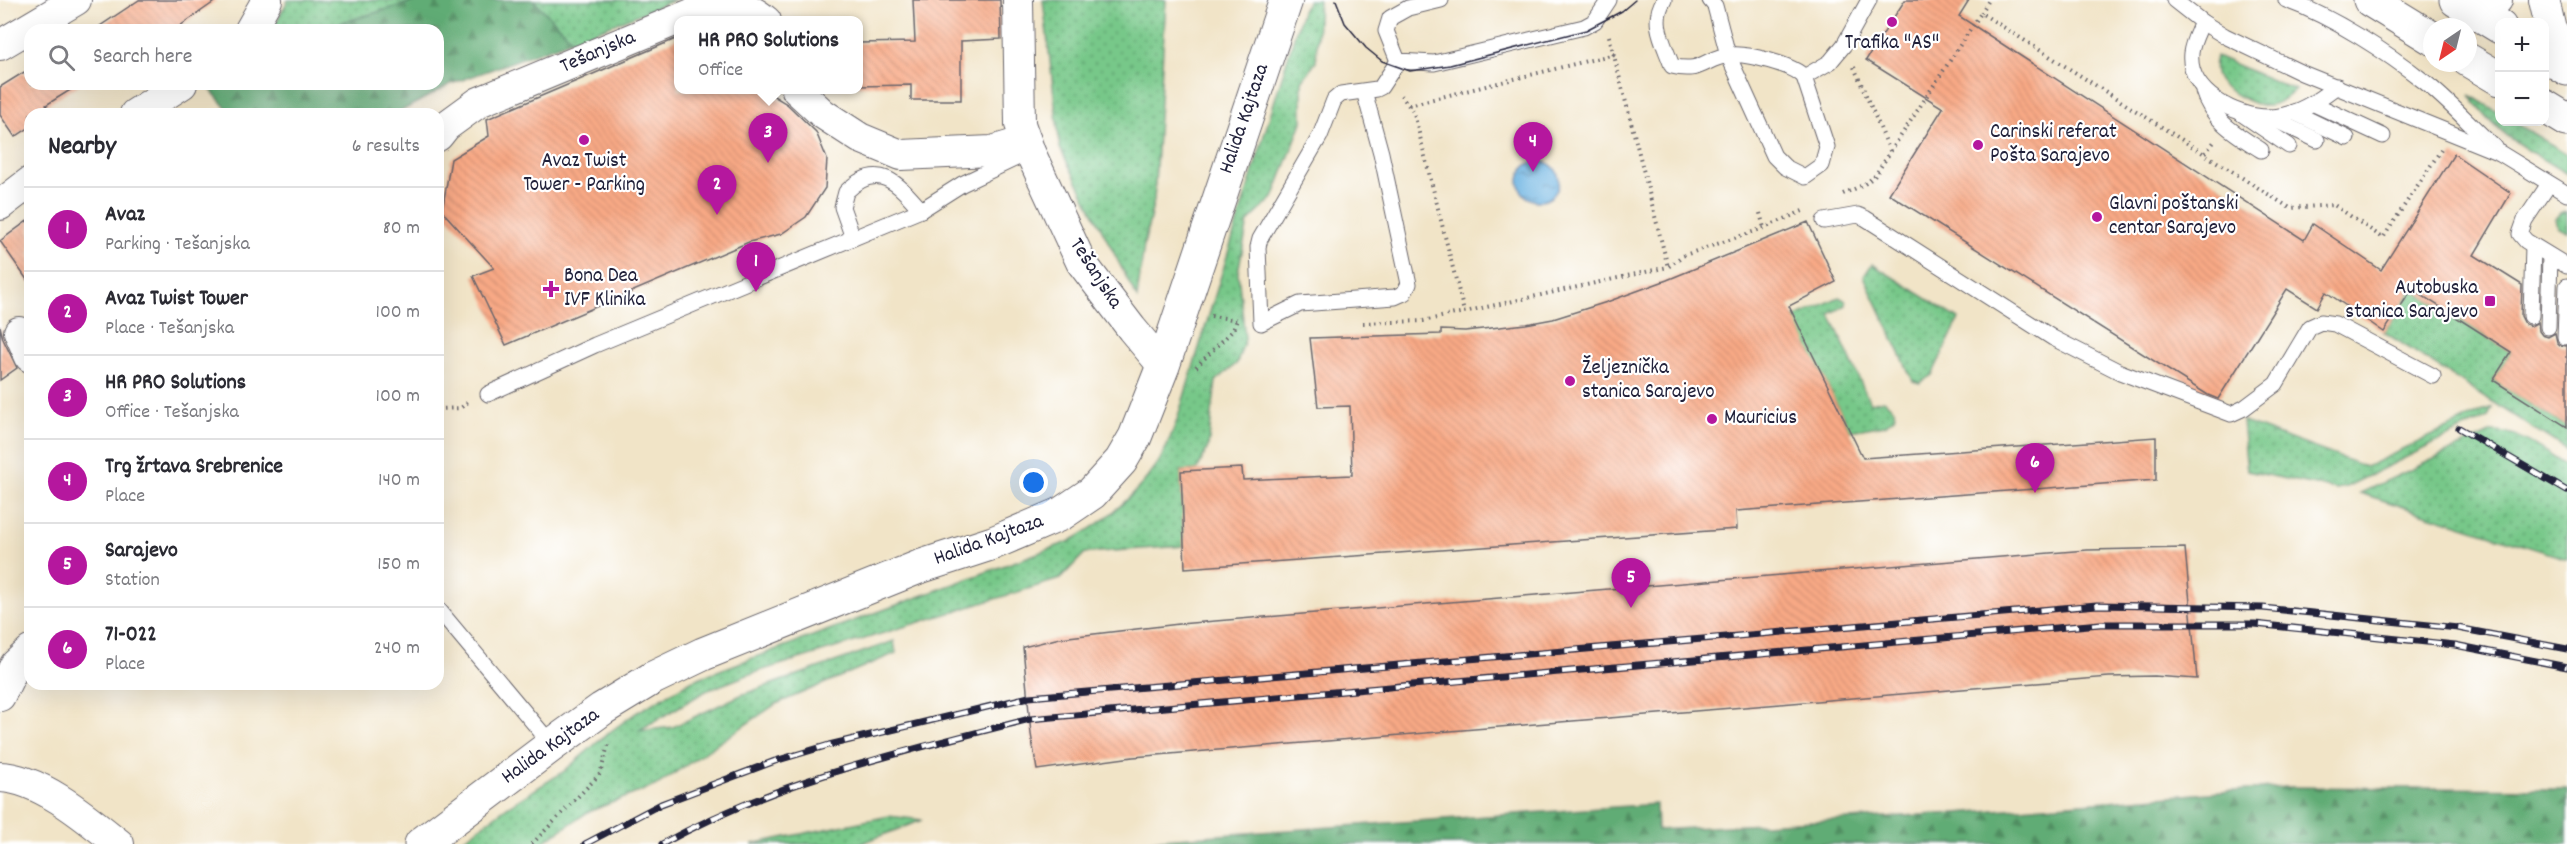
<!DOCTYPE html>
<meta charset="utf-8">
<style>
body{margin:0;font-family:Dekko,sans-serif;background:#f7f7f7;color:#2b2b33}
.controls{position:absolute;right:18px;top:18px;display:grid;overflow:hidden;border-radius:12px;box-shadow:0 6px 24px #0002}
.controls button{width:54px;height:54px;display:grid;place-items:center;padding:0;border:0;border-bottom:2px solid #e1e1e2;background:#fff;color:#2b2b33;font:30px sans-serif}
.compass{position:absolute;left:2423px;top:18px;width:54px;height:54px;border-radius:50%;background:#fff;box-shadow:0 6px 24px #0002;rotate:215deg}
.you{position:absolute;left:1034px;top:483px;width:21px;height:21px;margin:-15px;border:4px solid #fff;border-radius:50%;background:#1a73e8;box-shadow:0 0 0 9px #1a73e833}
.badge{display:grid;place-items:center;width:39px;height:39px;border-radius:50%;background:#b5179e;color:#fff;font-size:20px;font-weight:700}
.pin{position:absolute;translate:-50% -50px;filter:drop-shadow(0 2px 3px #0008)}
.pin::after{content:'';position:absolute;top:32px;width:21px;height:18px;background:inherit;clip-path:polygon(0 0,100% 0,50% 100%)}
.popup{position:absolute;left:674px;top:16px;width:189px;height:78px;box-sizing:border-box;display:grid;place-content:center;border-radius:12px;background:#fff;filter:drop-shadow(0 2px 4px #0005);font-size:20px;white-space:nowrap;color:#7c7c81}
.popup b{font-size:22px;color:#2b2b33}
.popup::after{content:'';position:absolute;left:50%;top:100%;margin-left:-12px;border:12px solid transparent;border-top-color:#fff}
.list{margin:0;padding:0;list-style:none}
h2{display:flex;justify-content:space-between;align-items:center;height:78px;margin:0;padding:0 24px;font-size:26px}
h2 small{font-size:20px;font-weight:400;color:#7c7c81}
.list li{display:grid;grid-template-columns:39px 1fr auto;gap:18px;align-items:center;box-sizing:border-box;height:84px;padding:0 24px;border-top:2px solid #e1e1e2}
.list b{display:block;font-size:22px;white-space:nowrap}
.list p{margin:0;font-size:20px;white-space:nowrap;color:#7c7c81}
.list em{font-size:20px;font-style:normal;color:#7c7c81}
.icon{flex:none;width:33px;height:33px;fill:none;stroke:currentColor;stroke-width:2;stroke-linecap:round;stroke-linejoin:round}
.map{position:relative;flex:none;width:2567px;height:844px;overflow:hidden}
.search{position:absolute;background:#fff;box-shadow:0 6px 24px #0002;left:24px;top:24px;width:420px;height:66px;display:flex;align-items:center;gap:15px;box-sizing:border-box;padding:0 21px;border-radius:18px;color:#7c7c81;font-size:22px}
.panel{position:absolute;background:#fff;box-shadow:0 6px 24px #0002;left:24px;top:108px;width:420px;height:582px;border-radius:18px}
.map>svg:first-child{display:block}
</style>
<div class="map">
<svg width="2567" height="844" viewBox="0 0 2567 844">
<defs>
<pattern id="grass-dots" width="8" height="8" patternUnits="userSpaceOnUse" patternTransform="scale(1.5)"><rect width="8" height="8" fill="#77c889"/><path d="M2 2h.1M6 6h.1" fill="none" stroke="#61a271" stroke-width="1.8" stroke-linecap="round"/></pattern>
<pattern id="forest-firs" width="22" height="20" patternUnits="userSpaceOnUse" patternTransform="scale(1.5)"><rect width="22" height="20" fill="#61ac75"/><path d="M5 1l3.5 6h-7zM16 11l3.5 6h-7z" fill="#508c61"/></pattern>
<pattern id="water-ripples" width="26" height="14" patternUnits="userSpaceOnUse" patternTransform="scale(1.5)"><rect width="26" height="14" fill="#6ab2e1"/><path d="M2 4q2-2 4 0t4 0M15 11q2-2 4 0t4 0" fill="none" stroke="#5790b8"/></pattern>
<pattern id="building-back-hatch" width="6" height="6" patternUnits="userSpaceOnUse" patternTransform="scale(1.5)"><rect width="6" height="6" fill="#f8a985"/><path d="M-1 5l2 2M0 0l6 6M5-1l2 2" fill="none" stroke="#d49174"/></pattern>
</defs>
<rect width="100%" height="100%" fill="#fff"/>
<filter id="ink" filterUnits="userSpaceOnUse"><feTurbulence type="fractalNoise" baseFrequency=".0167" numOctaves="2"/><feDisplacementMap in="SourceGraphic" scale="12" xChannelSelector="R" yChannelSelector="G"/><feConvolveMatrix kernelMatrix="1 2 1 2 8 2 1 2 1" color-interpolation-filters="sRGB"/></filter>
<filter id="wash" filterUnits="userSpaceOnUse"><feTurbulence type="fractalNoise" baseFrequency=".008" numOctaves="4" result="noise"/><feDisplacementMap in="SourceGraphic" scale="24" xChannelSelector="R" yChannelSelector="G"/><feGaussianBlur stdDeviation="1.35" result="paint"/><feColorMatrix in="noise" values="0 0 0 0 0 0 0 0 0 0 0 0 0 0 0 0 0 1.4 0 .05"/><feComposite in="paint" operator="in"/></filter>
<g filter="url(#wash)">
<rect width="100%" height="100%" fill="#f1e4c7"/>
<g fill="url(#grass-dots)" stroke="#4c7562" stroke-width="1.5">
<polygon points="288,0 419,0 317,30 272,30"/>
<polygon points="533,0 675,0 573,40"/>
<polygon points="1043,0 1166,0 1154,201 1144,245 1137,298 1060,148"/>
<path d="M1308,0H1319L1316,62L1302,81V122L1273,198L1248,222L1238,272L1245,339L1237,363L1216,381L1208,447L1197,470L1181,471L1184,546L1085,553L1060,579L750,674L706,691L638,731L673,727L741,695L894,641L896,653L776,704L657,785L588,812L540,844H457L507,807L563,772L607,734L636,713L693,680L1068,542C1103,523 1133,499 1156,466C1165,454 1170,437 1176,423L1302,11Z"/>
<path d="M2216,56L2295,90C2287,97 2279,106 2266,106C2255,106 2222,89 2217,79C2213,72 2214,64 2216,56Z"/>
<path d="M2470,95L2499,113L2500,122H2514L2567,154V174C2532,153 2491,131 2470,95Z"/>
<polygon points="2565,211 2567,212 2567,232 2557,226 2555,219 2560,213"/>
<polygon points="1872,264 1959,319 1932,375 1920,383 1913,381 1864,276"/>
<polygon points="2412,289 2511,352 2493,380 2567,427 2567,450 2384,332"/>
<polygon points="1839,297 1846,301 1846,305 1830,314 1870,403 1884,400 1894,409 1895,417 1885,425 1850,431 1794,318"/>
<polygon points="2492,407 2488,417 2346,487 2336,489 2247,471 2242,421 2366,467"/>
<path d="M2492,432C2520,431 2544,452 2567,466V559L2360,493Z"/>
<polygon points="889,816 922,820 860,844 752,844"/>
</g>
<g fill="url(#forest-firs)" stroke="#426758" stroke-width="1.5">
<polygon points="419,0 533,0 573,40 451,84 396,114 329,114 324,110 316,114 231,114 210,89 217,84 438,84 438,30 317,30"/>
<polygon points="2285,787 2567,789 2567,844 1138,844 1162,839 1656,804 1657,830 1956,813"/>
</g>
<circle fill="url(#water-ripples)" stroke="#466a8e" stroke-width="1.5" cx="1539" cy="181" r="20"/>
<g id="blocks">
<g fill="url(#building-back-hatch)">
<polygon points="139,0 217,0 174,30 94,30"/>
<polygon points="913,0 1000,0 1001,39 961,41 961,100 911,100 911,85 858,86 858,43 915,42"/>
<polygon points="1905,0 1969,0 1959,16 2304,240 2313,224 2381,270 2454,154 2511,193 2474,255 2522,285 2521,316 2525,324 2531,326 2538,322 2539,331 2542,335 2548,337 2555,333 2557,342 2560,345 2567,346 2567,427 2493,380 2511,352 2412,289 2384,332 2326,292 2317,308 2287,289 2218,399 2208,395 1889,194 1943,108 1866,60"/>
<polygon points="678,38 678,90 764,90 787,104 816,132 827,159 825,188 806,217 781,234 749,242 506,345 473,276 494,268 442,211 451,159 489,136 487,119"/>
<polygon points="24,72 30,84 80,84 46,105 52,114 30,114 30,127 15,137 0,115 0,87"/>
<polygon points="30,219 30,284 0,241"/>
<polygon points="1808,222 1836,282 1789,306 1863,458 2156,437 2156,480 1736,511 1737,529 1185,568 1181,471 1242,468 1243,480 1352,475 1350,406 1318,407 1310,338 1441,334 1441,330 1465,331 1526,324 1553,319 1607,302 1667,280"/>
<polygon points="0,326 3,339 17,368 0,380"/>
<polygon points="2185,548 2197,679 2154,676 2109,677 1133,757 1037,770 1031,734 1023,647 1060,638 1179,624 2087,550"/>
</g>
</g>
</g>
<g filter="url(#ink)">
<use href="#blocks" fill-opacity="0" stroke="#6a666c" stroke-width="1.5"/>
<g fill="none" stroke-linecap="round" stroke-linejoin="round">
<g stroke="#6a666c" stroke-width="17">
<g id="service">
<polyline points="1441,0 1408,8 1390,18 1386,31 1398,61 1434,63 1584,27 1595,21 1609,0"/>
<path d="M1664,0C1650,22 1664,43 1672,66C1703,74 1705,57 1730,55C1747,53 1794,65 1804,77L1827,147L1822,165L1805,177L1785,167L1774,156L1728,55L1715,6L1710,0"/>
<polyline points="2174,0 2202,22 2225,36 2302,73 2500,153 2567,194"/>
<path d="M2286,0C2333,17 2387,52 2426,83C2450,102 2471,126 2494,147"/>
<path d="M2202,22C2198,32 2192,43 2191,53C2187,92 2236,118 2270,117C2296,116 2317,101 2337,86"/>
<polyline points="1804,77 1830,62 1844,45 1869,0"/>
<polyline points="1364,91 1381,153 1409,284 1404,293 1395,297 1300,304 1261,323 1258,247 1260,239 1320,136 1334,100 1341,94 1377,89 1381,87 1398,61"/>
<path d="M2203,91C2212,121 2236,134 2261,150"/>
<polyline points="2314,104 2383,136"/>
<polyline points="2293,112 2347,138"/>
<polyline points="2242,114 2289,146"/>
<polyline points="2269,117 2317,140"/>
<polyline points="2549,184 2525,220 2520,234 2526,241 2567,266"/>
<polyline points="1824,221 1858,215 1865,218 2053,338 2120,372 2231,414 2244,408 2276,384 2310,327 2321,322 2335,324 2433,376"/>
<path d="M853,238L842,207L846,192C878,160 898,183 921,210"/>
<polyline points="2531,316 2533,246"/>
<polyline points="2548,327 2550,256"/>
<polyline points="2565,337 2567,286"/>
<polyline points="488,394 595,345 921,210 962,184 1027,153"/>
<polyline points="439,610 552,745"/>
</g>
</g>
<g stroke="#6a666c" stroke-width="32">
<g id="minor">
<polyline points="1018,0 1020,124 1030,152 1081,262 1132,329 1163,366"/>
<polyline points="2544,0 2551,30 2567,53"/>
<polyline points="2457,1 2497,0"/>
<polyline points="250,30 267,0"/>
<polyline points="0,45 76,0"/>
<polyline points="797,90 823,114 860,138 901,155 992,151 1026,141"/>
<polyline points="135,114 182,84"/>
<path d="M438,136L446,126L479,102L703,9C731,3 743,2 766,21"/>
<polyline points="0,205 30,182"/>
<polyline points="19,332 30,357"/>
<polyline points="0,696 15,665 30,651"/>
<path d="M0,777C40,778 88,819 119,844"/>
</g>
</g>
<g stroke="#6a666c" stroke-width="35">
<g id="tertiary">
<polyline points="2370,0 2432,38"/>
<polyline points="2456,0 2500,27"/>
<polyline points="2544,55 2567,69"/>
<polyline points="2468,60 2500,79"/>
<polyline points="2544,106 2567,120"/>
</g>
</g>
<g stroke="#6a666c" stroke-width="35">
<polyline id="secondary" points="421,844 552,745 602,709 653,678 703,654 919,567 993,543 1061,514 1092,493 1121,461 1135,437 1163,366 1286,0"/>
</g>
<g stroke="#6a666c" stroke-width="4" stroke-dasharray="1.5 4.5" stroke-linecap="butt">
<polyline points="1981,13 1989,0"/>
<polyline points="1609,36 1668,267"/>
<polyline points="1854,67 1890,151"/>
<polyline points="1401,95 1414,113 1464,312"/>
<polyline points="1409,105 1615,54"/>
<polyline points="2205,153 2214,142"/>
<polyline points="1843,194 1863,185 1874,177 1981,13 2290,208 2334,205 2383,238 2441,150"/>
<polyline points="1760,213 1764,228"/>
<polyline points="1211,316 1239,320"/>
<polyline points="1363,323 1423,321 1668,267 1682,256 1764,228 1805,210"/>
<polyline points="1196,367 1233,330 1237,320"/>
<polyline points="438,409 461,408 468,402"/>
<polyline points="532,844 600,774 609,742"/>
</g>
<use href="#service" stroke="#fff" stroke-width="15"/>
<use href="#minor" stroke="#fff" stroke-width="30"/>
<use href="#tertiary" stroke="#fff" stroke-width="33"/>
<use href="#secondary" stroke="#fff" stroke-width="33"/>
<polyline stroke="#22223b" stroke-width="1.5" points="1336,0 1345,23 1366,48 1382,61 1410,71 1450,65 1586,30 1622,11 1635,0"/>
<g stroke="#22223b" stroke-width="7">
<g id="rail">
<polyline points="2459,428 2567,491"/>
<polyline points="585,844 661,804 775,761 829,745 1029,697 2097,605 2263,608 2458,628 2567,649"/>
<path d="M662,844C777,780 904,751 1030,719L2100,624H2255L2455,645L2567,667"/>
</g>
</g>
<use href="#rail" stroke="#fff" stroke-width="4.5" stroke-dasharray="14" stroke-linecap="butt"/>
</g>
</g>
<g fill="#b5179e" stroke="#fff" stroke-width="2">
<circle cx="1892" cy="22" r="6"/>
<circle cx="584" cy="140" r="6"/>
<circle cx="1978" cy="145" r="6"/>
<circle cx="2097" cy="217" r="6"/>
<path d="M548 280h6v6h6v6h-6v6h-6v-6h-6v-6h6z"/>
<rect x="2484" y="295" width="12" height="12" rx="3"/>
<circle cx="1570" cy="381" r="6"/>
<circle cx="1712" cy="419" r="6"/>
</g>
<g text-anchor="middle" dominant-baseline="central" stroke-width="4.5" stroke-linejoin="round" paint-order="stroke">
<g font-size="21" fill="#22223b" stroke="#fff" text-anchor="start">
<text x="1892" y="44" text-anchor="middle">Trafika "AS"</text>
<text x="1990" y="133">Carinski referat<tspan x="1990" dy="24">Pošta Sarajevo</tspan></text>
<text x="584" y="162" text-anchor="middle">Avaz Twist<tspan x="584" dy="24">Tower - Parking</tspan></text>
<text x="2109" y="205">Glavni poštanski<tspan x="2109" dy="24">centar Sarajevo</tspan></text>
<text x="564" y="277">Bona Dea<tspan x="564" dy="24">IVF Klinika</tspan></text>
<text x="2478" y="289" text-anchor="end">Autobuska<tspan x="2478" dy="24">stanica Sarajevo</tspan></text>
<text x="1582" y="369">Željeznička<tspan x="1582" dy="24">stanica Sarajevo</tspan></text>
<text x="1724" y="419">Mauricius</text>
</g>
<g font-size="21" fill="#22223b" stroke="#fff">
<text transform="translate(598 53) rotate(-23)">Tešanjska</text>
<text transform="translate(1245 119) rotate(-71)">Halida Kajtaza</text>
<text transform="translate(1095 274) rotate(57)">Tešanjska</text>
<text transform="translate(989 541) rotate(-20)">Halida Kajtaza</text>
<text transform="translate(551 747) rotate(-36)">Halida Kajtaza</text>
</g>
</g>
</svg>
<div class="controls">
<button>+</button>
<button>−</button>
</div>
<svg class="compass" viewBox="-18 -18 36 36"><path d="M0-13l5 13h-10z" fill="#e53935"/><path d="M0 13l5-13h-10z" fill="#7c7c81"/></svg>
<div class="you"></div>
<div class="pin badge" style="left:756px;top:292px">1</div>
<div class="pin badge" style="left:717px;top:215px">2</div>
<div class="pin badge" style="left:768px;top:163px">3</div>
<div class="popup"><b>HR PRO Solutions</b>Office</div>
<div class="pin badge" style="left:1533px;top:172px">4</div>
<div class="pin badge" style="left:1631px;top:608px">5</div>
<div class="pin badge" style="left:2035px;top:493px">6</div>
<div class="search"><svg class="icon" aria-label="search" viewBox="0 0 24 24"><circle cx="10" cy="10" r="6"/><path d="M15 15l6 6"/></svg>Search here</div>
<section class="panel">
<h2>Nearby<small>6 results</small></h2>
<ul class="list">
<li><span class="badge">1</span><div><b>Avaz</b><p>Parking · Tešanjska</p></div><em>80 m</em></li>
<li><span class="badge">2</span><div><b>Avaz Twist Tower</b><p>Place · Tešanjska</p></div><em>100 m</em></li>
<li><span class="badge">3</span><div><b>HR PRO Solutions</b><p>Office · Tešanjska</p></div><em>100 m</em></li>
<li><span class="badge">4</span><div><b>Trg žrtava Srebrenice</b><p>Place</p></div><em>140 m</em></li>
<li><span class="badge">5</span><div><b>Sarajevo</b><p>Station</p></div><em>150 m</em></li>
<li><span class="badge">6</span><div><b>71-022</b><p>Place</p></div><em>240 m</em></li>
</ul>
</section>
</div>
